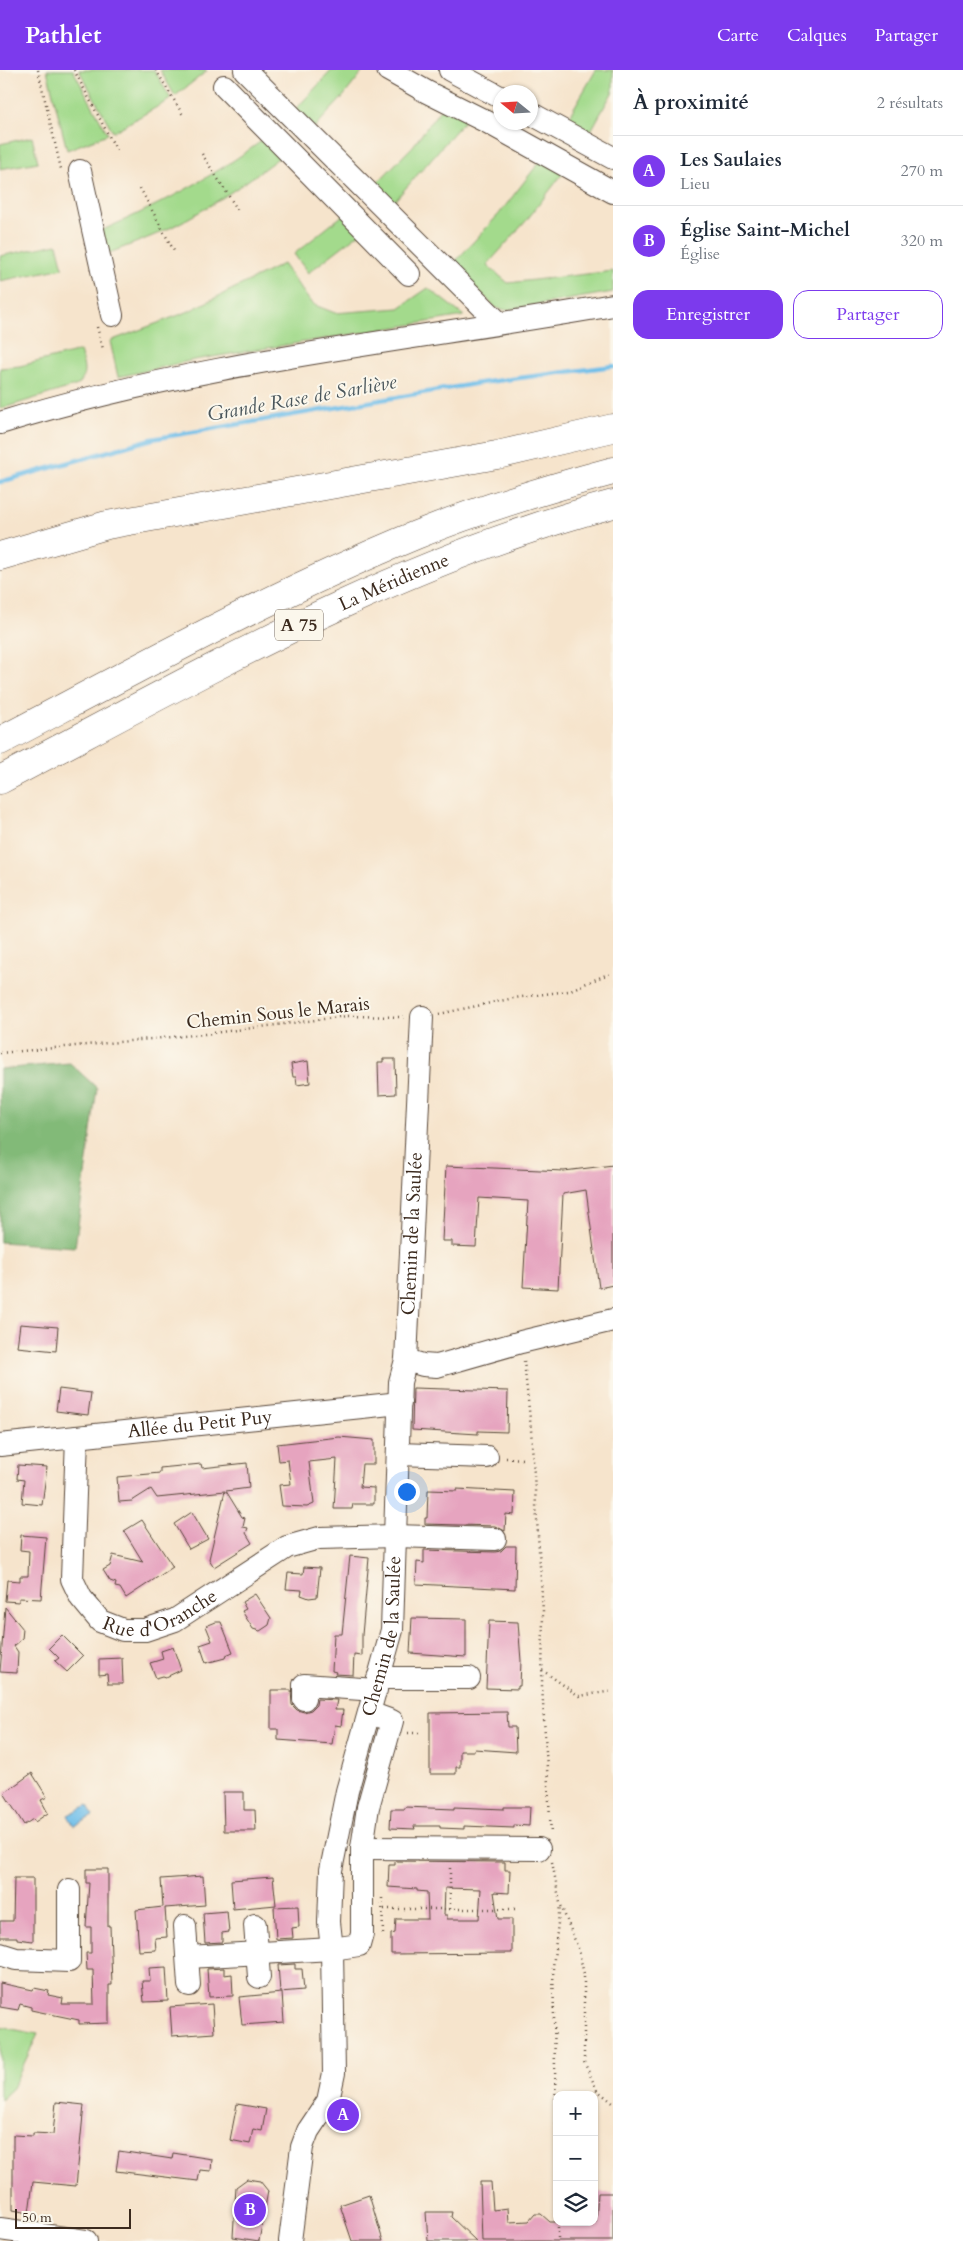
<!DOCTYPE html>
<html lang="fr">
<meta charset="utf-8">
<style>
body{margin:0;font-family:Cardo,serif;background:#f6f6f7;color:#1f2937}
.controls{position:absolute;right:15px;bottom:15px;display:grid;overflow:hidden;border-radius:10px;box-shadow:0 1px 4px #0004}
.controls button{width:45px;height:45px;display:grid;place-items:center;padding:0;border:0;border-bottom:1px solid #e0e1e3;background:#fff;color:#1f2937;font:25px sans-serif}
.compass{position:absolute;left:493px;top:15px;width:45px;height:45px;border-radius:50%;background:#fff;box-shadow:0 1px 4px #0004;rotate:288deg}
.scale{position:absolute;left:15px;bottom:12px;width:116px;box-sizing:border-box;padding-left:5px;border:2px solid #3b2a1e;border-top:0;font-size:14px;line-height:18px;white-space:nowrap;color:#3b2a1e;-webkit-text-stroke:4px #fbf7ec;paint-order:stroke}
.you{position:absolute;left:406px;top:1421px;width:18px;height:18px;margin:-12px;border:4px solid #fff;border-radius:50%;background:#1a73e8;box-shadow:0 0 0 8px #1a73e833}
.badge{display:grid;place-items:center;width:32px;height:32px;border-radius:50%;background:#7c3aed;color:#fff;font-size:16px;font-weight:700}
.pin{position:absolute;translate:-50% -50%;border:2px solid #fff;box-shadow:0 1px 5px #0006}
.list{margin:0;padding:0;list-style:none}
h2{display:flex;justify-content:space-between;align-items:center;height:65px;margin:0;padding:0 20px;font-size:21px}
h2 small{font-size:16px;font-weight:400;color:#747a83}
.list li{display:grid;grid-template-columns:32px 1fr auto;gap:15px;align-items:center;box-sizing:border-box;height:70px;padding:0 20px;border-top:1px solid #e0e1e3}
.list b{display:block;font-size:19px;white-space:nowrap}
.list p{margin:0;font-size:16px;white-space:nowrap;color:#747a83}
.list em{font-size:16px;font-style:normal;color:#747a83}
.actions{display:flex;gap:10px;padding:15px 20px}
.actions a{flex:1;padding:11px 0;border:1px solid #7c3aed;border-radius:15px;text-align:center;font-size:18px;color:#7c3aed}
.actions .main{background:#7c3aed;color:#fff}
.icon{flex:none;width:28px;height:28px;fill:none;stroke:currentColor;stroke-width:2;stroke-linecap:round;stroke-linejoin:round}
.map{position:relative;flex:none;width:613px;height:2171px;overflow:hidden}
header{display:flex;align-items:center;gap:30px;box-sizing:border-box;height:70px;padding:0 25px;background:#7c3aed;color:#fff}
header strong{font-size:24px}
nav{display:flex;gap:28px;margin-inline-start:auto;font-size:18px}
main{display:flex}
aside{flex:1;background:#fff}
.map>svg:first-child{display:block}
</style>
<header>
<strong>Pathlet</strong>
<nav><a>Carte</a><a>Calques</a><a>Partager</a></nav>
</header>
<main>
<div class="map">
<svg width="613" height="2171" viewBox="0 0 613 2171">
<rect width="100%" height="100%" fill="#fbf7ec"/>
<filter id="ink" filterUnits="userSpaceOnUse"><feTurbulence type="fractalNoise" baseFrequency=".02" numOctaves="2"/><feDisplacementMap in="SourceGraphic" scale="10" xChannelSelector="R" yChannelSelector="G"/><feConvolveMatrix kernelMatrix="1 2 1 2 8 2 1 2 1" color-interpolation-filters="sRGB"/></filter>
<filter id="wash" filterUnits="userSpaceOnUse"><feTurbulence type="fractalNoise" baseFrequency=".0096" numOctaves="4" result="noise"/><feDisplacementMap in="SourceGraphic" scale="20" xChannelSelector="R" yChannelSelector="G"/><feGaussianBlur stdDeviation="1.12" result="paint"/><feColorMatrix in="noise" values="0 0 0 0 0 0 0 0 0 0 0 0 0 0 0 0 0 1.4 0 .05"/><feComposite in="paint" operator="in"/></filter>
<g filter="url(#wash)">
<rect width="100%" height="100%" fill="#f6e4cc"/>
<g fill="#a3da8c" stroke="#6f8255">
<polygon points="47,0 73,0 108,64 67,80"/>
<polygon points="79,0 154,0 171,29 113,62"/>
<polygon points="160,0 206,0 207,1 175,26"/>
<polygon points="332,0 364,0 342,28 313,59 294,41"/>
<polygon points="596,0 613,0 613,21 587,68 564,55"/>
<polygon points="442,37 466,49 391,135 372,118 413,76"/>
<polygon points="32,67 38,92 0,99 0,74"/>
<path d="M264,69L281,86C246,113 211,137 172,157C150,168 127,176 104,185L98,162C157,136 212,108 264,69Z"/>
<polygon points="541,90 564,102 526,151 487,195 508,213 613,201 613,222 506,240 496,238 452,195 499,144"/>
<polygon points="343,145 360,163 308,203 294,184"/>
<polygon points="57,174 63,198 0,211 0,186"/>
<polygon points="283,194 312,234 335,243 399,238 428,218 464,246 194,290 118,307 110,271 187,242"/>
<path d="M80,281C83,294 88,305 78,315L0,339V298L20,296Z"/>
<polygon points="0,1957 38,1964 12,2019 0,2030"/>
</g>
<polygon fill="#82ba78" stroke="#5e724b" points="70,993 97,1018 75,1177 0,1172 0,999"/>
<polygon fill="#6ebee9" stroke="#547484" points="88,1735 93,1746 74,1756 68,1745"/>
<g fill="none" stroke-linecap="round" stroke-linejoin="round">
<polyline stroke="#6ebee9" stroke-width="4.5" points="0,412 152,369 480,313 613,296"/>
</g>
<g id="blocks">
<g fill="#e6a4bf" fill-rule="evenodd">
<polygon points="383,989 395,989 396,1024 379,1025 378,992 383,992"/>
<polygon points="308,991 310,1013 297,1015 296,1007 293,1007 291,994"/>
<polygon points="613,1095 613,1215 599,1218 586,1120 563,1124 558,1219 523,1217 528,1131 479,1128 476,1177 452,1176 452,1171 442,1171 446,1096 564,1101"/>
<polygon points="20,1254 58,1257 56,1281 17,1277"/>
<polygon points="413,1318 508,1321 507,1362 478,1361 478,1364 412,1360"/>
<polygon points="59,1319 91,1323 88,1345 56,1341"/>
<polygon points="339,1367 374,1370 374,1394 362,1394 360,1417 374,1418 374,1434 353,1434 352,1439 334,1439 337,1389 309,1392 314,1434 307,1437 282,1436 279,1415 291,1414 288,1390 279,1391 277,1374"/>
<polygon points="247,1393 249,1418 226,1421 242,1447 245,1448 243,1457 248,1458 246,1463 252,1473 214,1497 209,1489 225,1421 157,1428 151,1419 132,1431 119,1432 117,1407 160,1403 160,1398 201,1394 202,1398"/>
<polygon points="18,1395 47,1397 42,1435 22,1433 24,1410 17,1409"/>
<polygon points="457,1419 515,1422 514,1445 506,1444 505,1461 495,1456 425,1454 425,1448 427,1448 428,1420 457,1421"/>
<polygon points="192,1442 208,1469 189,1479 174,1454"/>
<polygon points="142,1450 173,1497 126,1528 120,1518 115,1517 116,1513 110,1511 103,1500 110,1496 113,1485 143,1492 124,1461"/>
<polygon points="21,1465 46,1467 41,1529 19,1528 19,1532 5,1531 7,1510 20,1511 20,1506 28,1506 29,1481 20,1480"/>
<polygon points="506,1476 516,1476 515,1519 416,1514 417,1492 424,1493 424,1480 495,1482 501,1481"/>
<polygon points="350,1486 369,1488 362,1565 362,1586 354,1585 353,1605 335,1604 336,1602 332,1601 334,1564 342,1564"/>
<polygon points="304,1497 320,1498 317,1527 309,1528 301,1525 302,1520 286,1519 288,1503 303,1504"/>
<polygon points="255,1524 271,1548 269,1555 260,1561 253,1559 242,1541 246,1539 242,1532"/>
<polygon points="5,1537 23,1559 22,1569 14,1576 18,1582 17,1603 0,1602"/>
<polygon points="412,1548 466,1549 466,1587 410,1583"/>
<polygon points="489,1551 518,1552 521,1591 520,1616 518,1616 518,1619 486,1618"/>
<polygon points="216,1552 221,1552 233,1582 226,1585 225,1588 206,1593 200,1575 212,1571 206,1556"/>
<polygon points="62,1565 83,1586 67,1602 55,1591 59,1588 49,1578"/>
<polygon points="173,1577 181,1600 166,1607 163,1606 156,1608 150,1593 163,1589 161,1581"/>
<polygon points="122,1588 123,1614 108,1614 107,1604 99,1605 99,1589"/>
<polygon points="271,1620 291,1620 292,1635 297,1640 304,1642 311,1640 316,1635 317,1629 337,1630 335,1640 343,1640 341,1656 335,1655 332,1674 278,1670 278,1659 271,1659"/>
<polygon points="507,1642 508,1657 515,1657 516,1682 474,1679 474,1681 460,1681 460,1697 456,1697 456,1704 430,1704 430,1643"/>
<polygon points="32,1703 47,1727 41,1730 48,1743 35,1752 33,1749 24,1755 4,1723"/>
<polygon points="223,1722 244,1722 244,1740 255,1740 256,1761 224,1761"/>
<polygon points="405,1737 454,1739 454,1737 504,1739 504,1737 530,1737 529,1756 514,1755 514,1758 464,1756 464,1759 440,1758 440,1756 414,1756 415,1759 390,1758 391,1739 405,1739"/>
<path d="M395,1791L505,1792V1800H510L509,1823L494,1822L498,1849H512V1883L391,1884V1864L395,1863L396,1849H428L427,1822L417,1821V1819L388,1817L389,1795H395ZM445,1818L481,1819L479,1849H447V1845H444Z"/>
<polygon points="86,1799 108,1799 108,1856 110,1856 112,1915 109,1915 109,1953 79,1954 79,1950 31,1940 31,1937 20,1934 18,1940 0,1937 0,1913 33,1920 34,1918 49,1921 48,1925 63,1928 62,1934 94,1934 93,1900 87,1900 86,1883 91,1883 91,1857 86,1857 89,1813 86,1813"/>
<polygon points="203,1806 205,1835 165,1838 167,1867 155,1868 156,1880 139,1881 136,1840 163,1837 161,1809"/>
<polygon points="273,1807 276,1835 233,1839 231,1810"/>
<polygon points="14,1808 33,1808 33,1871 17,1869 17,1867 0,1867 0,1851 13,1851"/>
<polygon points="298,1836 299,1857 292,1858 293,1868 276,1869 274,1837"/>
<polygon points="227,1841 229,1862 222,1863 222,1872 205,1873 203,1843"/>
<polygon points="295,1894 295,1899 302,1899 304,1920 280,1922 278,1895"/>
<polygon points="166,1897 168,1931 144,1932 142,1911 150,1911 149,1898"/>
<polygon points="224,1898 224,1905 232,1904 233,1926 209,1927 207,1899"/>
<polygon points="282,1923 284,1952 242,1955 239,1927"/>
<polygon points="212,1934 214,1963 172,1966 170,1937"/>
<polygon points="56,2032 84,2035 76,2116 33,2112 29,2143 13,2140 13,2065 33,2066 33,2063 53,2064"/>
<polygon points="237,2034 266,2039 262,2061 253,2059 250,2074 230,2070"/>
<polygon points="119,2081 172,2089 173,2083 212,2089 211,2101 200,2100 198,2111 116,2101"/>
<polygon points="247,2109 260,2111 268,2121 259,2171 233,2167 236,2117"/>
<polygon points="480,2112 491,2112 493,2140 508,2138 509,2152 529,2151 535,2144 541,2144 550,2152 596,2152 598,2123 613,2123 613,2171 482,2171"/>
<polygon points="369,2125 383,2171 352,2171 340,2135"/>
<polygon points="426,2142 452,2142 451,2147 476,2171 428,2171"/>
</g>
</g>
</g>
<g filter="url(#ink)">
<use href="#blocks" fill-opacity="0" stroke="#574638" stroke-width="1"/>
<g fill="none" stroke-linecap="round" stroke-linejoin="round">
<g stroke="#574638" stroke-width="24">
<g id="minor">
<polyline points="245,0 499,253"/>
<polyline points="388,0 427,22 489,53 613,122"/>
<polyline points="450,0 500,27"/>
<polyline points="224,16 409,204"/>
<polyline points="530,43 613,88"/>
<polyline points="80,101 112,245"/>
<path d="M0,353C200,291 408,271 613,235"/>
<polyline points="406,1290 423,1295 437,1296 521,1272 613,1250"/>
<path id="s1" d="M77,1367L72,1509L81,1528L100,1551L123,1560H145L175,1550L287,1477L319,1468L395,1466L495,1469"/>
<path id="s2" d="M0,1375L400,1333"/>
<polyline points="398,1384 487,1387"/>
<polyline points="378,1608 469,1608"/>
<polyline points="304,1629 304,1615 376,1620"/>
<polyline points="362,1778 539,1779"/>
<polyline points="255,1855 259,1907"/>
<polyline points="185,1856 189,1915"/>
<polyline points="0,1884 16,1889 69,1891 69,1820"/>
<polyline points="188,1887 332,1879 359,1875 362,1864 362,1778 368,1737 392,1651 370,1643"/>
<polyline points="0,2159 86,2171"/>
<path id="s3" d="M290,2171L302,2077L308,2061L328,2031L334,2003L332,1879L329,1852L331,1800L347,1721L392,1560L400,1312L406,1290L422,947"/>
</g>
</g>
<g stroke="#574638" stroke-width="29">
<g id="highway">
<polyline points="0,486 107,455 497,385 613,358"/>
<path d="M0,671C137,599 273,524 416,465C480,439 546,419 613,401"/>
<path id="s4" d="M0,710C198,606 395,492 613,434"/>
</g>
</g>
<g stroke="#574638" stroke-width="2.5" stroke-dasharray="1 4" stroke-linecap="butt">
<polyline points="38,0 61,99"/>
<polyline points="74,0 118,83"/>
<polyline points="156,0 183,45"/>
<polyline points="202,84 239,142"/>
<polyline points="140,118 174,181"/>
<polyline points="97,257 103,279"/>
<polyline points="439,944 514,928 568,921 613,902"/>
<polyline points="0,983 205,964 347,946 404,947"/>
<polyline points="524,1291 531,1359 543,1541 542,1616 551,1764"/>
<polyline points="506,1388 524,1389"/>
<polyline points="542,1600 579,1626 613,1621"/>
<polyline points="408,1663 423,1663"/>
<polyline points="552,1792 560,1833 578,1878 584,1904 584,1992 597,2020 613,2033"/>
<polyline points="382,1828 383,1864"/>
<polyline points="384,1839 516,1839"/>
<polyline points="450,1839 450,1798"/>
<polyline points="557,2099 553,1897 560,1835"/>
<polyline points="558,2152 558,2171"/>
</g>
<use href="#minor" stroke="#fff" stroke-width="22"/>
<use href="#highway" stroke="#fff" stroke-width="28"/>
</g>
</g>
<g text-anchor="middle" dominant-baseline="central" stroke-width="4" stroke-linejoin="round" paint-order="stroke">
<rect fill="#fbf7ec" stroke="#75685c" stroke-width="1" x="275" y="539.5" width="48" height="31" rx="4"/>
<g font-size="18" font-weight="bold" fill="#3b2a1e">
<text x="299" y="555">A 75</text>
</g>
<g font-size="19" fill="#3b2a1e" stroke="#fbf7ec">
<text stroke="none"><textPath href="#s4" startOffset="441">La Méridienne</textPath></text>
<text transform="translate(278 943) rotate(-6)">Chemin Sous le Marais</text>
<text stroke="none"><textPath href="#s3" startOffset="1025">Chemin de la Saulée</textPath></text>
<text stroke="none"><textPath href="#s2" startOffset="201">Allée du Petit Puy</textPath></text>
<text stroke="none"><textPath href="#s1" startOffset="258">Rue d'Oranche</textPath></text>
<text stroke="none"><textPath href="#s3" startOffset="620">Chemin de la Saulée</textPath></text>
</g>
<g font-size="20" font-style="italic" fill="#4a565b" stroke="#fbf7ec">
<text transform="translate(302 328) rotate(-10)">Grande Rase de Sarliève</text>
</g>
</g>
</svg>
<div class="controls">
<button>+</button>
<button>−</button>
<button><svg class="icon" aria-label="layers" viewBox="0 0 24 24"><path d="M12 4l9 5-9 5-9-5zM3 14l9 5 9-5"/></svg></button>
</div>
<svg class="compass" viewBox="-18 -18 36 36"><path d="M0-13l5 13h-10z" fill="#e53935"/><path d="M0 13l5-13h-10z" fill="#747a83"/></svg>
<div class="scale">50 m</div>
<div class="you"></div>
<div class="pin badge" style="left:343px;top:2045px">A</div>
<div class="pin badge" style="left:250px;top:2140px">B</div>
</div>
<aside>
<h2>À proximité<small>2 résultats</small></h2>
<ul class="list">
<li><span class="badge">A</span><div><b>Les Saulaies</b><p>Lieu</p></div><em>270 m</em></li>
<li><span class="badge">B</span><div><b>Église Saint-Michel</b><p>Église</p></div><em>320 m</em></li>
</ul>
<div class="actions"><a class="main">Enregistrer</a><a>Partager</a></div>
</aside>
</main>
